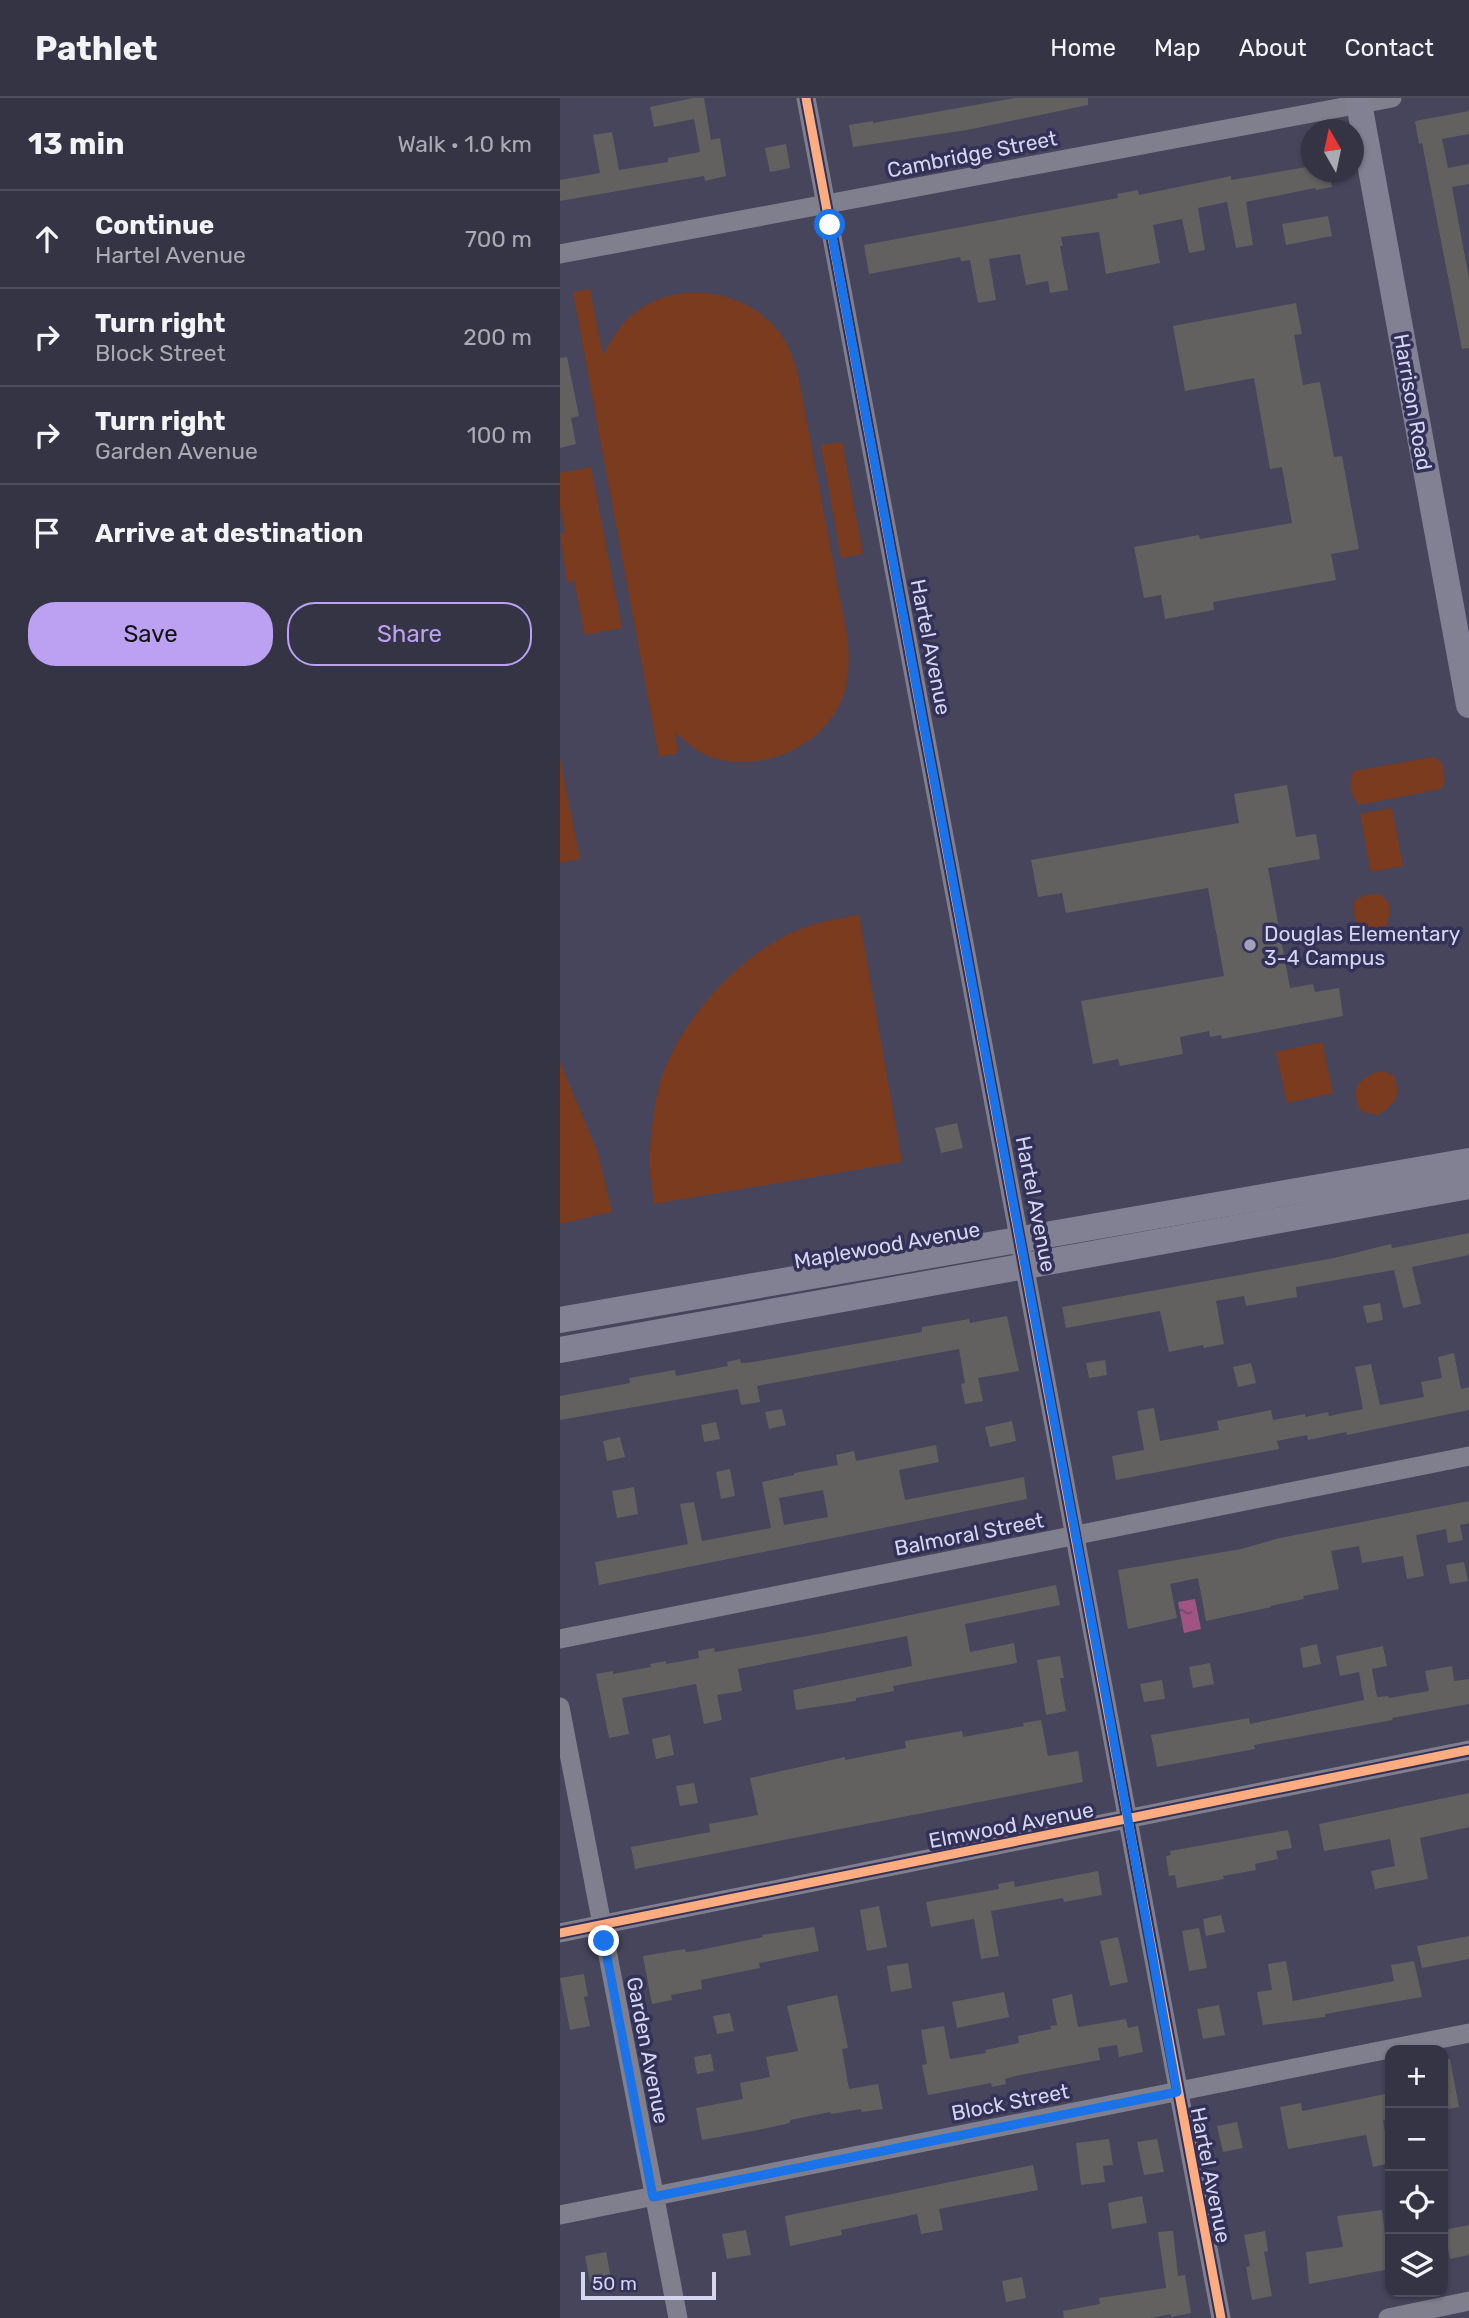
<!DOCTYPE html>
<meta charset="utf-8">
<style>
body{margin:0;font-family:Rubik,sans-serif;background:#3c3c4b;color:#f1f3f6}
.controls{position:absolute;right:21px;bottom:21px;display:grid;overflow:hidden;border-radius:14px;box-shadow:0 2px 5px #0004}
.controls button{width:63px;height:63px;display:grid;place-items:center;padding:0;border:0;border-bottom:2px solid #4e4f5d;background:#343444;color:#f1f3f6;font:35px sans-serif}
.compass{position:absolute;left:741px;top:21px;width:63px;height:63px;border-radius:50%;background:#343444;box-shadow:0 2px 5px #0004;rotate:351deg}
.scale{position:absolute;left:21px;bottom:18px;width:135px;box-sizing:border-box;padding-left:7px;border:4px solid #d4d5ee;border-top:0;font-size:19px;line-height:24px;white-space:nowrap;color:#d4d5ee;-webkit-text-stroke:5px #343159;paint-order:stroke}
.stop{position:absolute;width:21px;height:21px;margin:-16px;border:5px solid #1a73e8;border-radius:50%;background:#fff}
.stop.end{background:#1a73e8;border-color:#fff;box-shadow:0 2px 7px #0008}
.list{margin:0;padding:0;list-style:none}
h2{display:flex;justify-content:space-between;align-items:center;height:91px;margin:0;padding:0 28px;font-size:30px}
h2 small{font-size:23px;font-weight:400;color:#a9aab2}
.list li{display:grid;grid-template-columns:46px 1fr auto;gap:21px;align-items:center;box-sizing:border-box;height:98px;padding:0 28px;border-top:2px solid #4e4f5d}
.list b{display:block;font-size:26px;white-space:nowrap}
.list p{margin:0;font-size:23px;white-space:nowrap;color:#a9aab2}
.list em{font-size:23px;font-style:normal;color:#a9aab2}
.actions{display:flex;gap:14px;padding:21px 28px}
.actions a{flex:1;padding:16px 0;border:2px solid #bca0f2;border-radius:28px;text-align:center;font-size:24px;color:#bca0f2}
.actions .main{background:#bca0f2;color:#111}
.icon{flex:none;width:38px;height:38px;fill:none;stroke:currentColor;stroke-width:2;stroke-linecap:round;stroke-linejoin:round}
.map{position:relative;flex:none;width:909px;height:2220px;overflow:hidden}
header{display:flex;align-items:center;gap:42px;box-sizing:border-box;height:98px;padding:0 35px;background:#343444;border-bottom:2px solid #4e4f5d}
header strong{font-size:33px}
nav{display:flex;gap:38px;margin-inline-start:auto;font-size:24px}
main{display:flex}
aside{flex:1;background:#343444}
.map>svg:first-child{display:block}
</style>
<header>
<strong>Pathlet</strong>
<nav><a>Home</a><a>Map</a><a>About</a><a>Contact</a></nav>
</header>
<main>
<aside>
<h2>13 min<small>Walk · 1.0 km</small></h2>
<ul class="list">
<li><svg class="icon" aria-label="ahead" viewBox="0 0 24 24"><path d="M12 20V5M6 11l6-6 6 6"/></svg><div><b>Continue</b><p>Hartel Avenue</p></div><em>700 m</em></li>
<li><svg class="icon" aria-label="right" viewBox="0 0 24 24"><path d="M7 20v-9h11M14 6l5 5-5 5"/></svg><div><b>Turn right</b><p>Block Street</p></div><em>200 m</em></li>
<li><svg class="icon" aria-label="right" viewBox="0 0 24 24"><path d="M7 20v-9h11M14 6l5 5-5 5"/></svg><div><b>Turn right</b><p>Garden Avenue</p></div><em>100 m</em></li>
<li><svg class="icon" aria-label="arrive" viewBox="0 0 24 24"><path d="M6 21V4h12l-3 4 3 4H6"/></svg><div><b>Arrive at destination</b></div></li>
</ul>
<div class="actions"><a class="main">Save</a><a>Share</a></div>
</aside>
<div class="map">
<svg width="909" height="2220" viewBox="0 0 909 2220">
<defs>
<pattern id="water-ripples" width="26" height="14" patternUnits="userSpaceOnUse" patternTransform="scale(1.75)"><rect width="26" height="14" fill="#9f5482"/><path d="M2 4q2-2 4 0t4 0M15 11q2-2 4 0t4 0" fill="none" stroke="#744b67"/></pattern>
</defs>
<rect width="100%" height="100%" fill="#46455b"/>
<g fill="#7b3b1e">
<path d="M30,191L43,257C53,239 62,223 80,211C126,180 194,194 224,241C231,252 234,264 238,276L288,542C289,561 290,582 282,601C262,651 196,678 146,657C135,652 125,642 115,635L118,655L99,659L13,194Z"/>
<polygon points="282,344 303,456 281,460 261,347"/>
<polygon points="31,369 62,530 25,537 14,483 7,484 0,436 5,435 0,408 0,375"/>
<path d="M873,659L882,665L885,683L881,691L799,707C789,695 789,686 794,673Z"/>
<polygon points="0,660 20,761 0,765"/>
<polygon points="832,710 843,768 811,774 800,716"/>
<path d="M819,796C833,805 831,813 826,828L805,836L798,832L793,810L795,802L806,797Z"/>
<path d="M299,817L342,1064L94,1106C93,1092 89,1077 89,1063C90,1041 95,999 102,978C124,916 189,846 252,827C267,822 284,820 299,817Z"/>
<polygon points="762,944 773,995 727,1005 716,954"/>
<polygon points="0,964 38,1055 52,1114 0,1126"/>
<path d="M821,973L833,977C843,996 835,1007 817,1017L801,1013C789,991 799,979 821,973Z"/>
</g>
<polygon fill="url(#water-ripples)" points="635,1501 641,1531 624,1535 618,1504"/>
<g fill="#626160" fill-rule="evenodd">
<polygon points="133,0 144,0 151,42 160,40 166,78 145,83 144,78 0,103 0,82 40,75 33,37 52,34 59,72 108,64 108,60 140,54 134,21 94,29 90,9"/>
<polygon points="455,0 528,0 528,7 407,32 293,49 289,27 313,23 313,25"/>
<polygon points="909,13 909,36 882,41 888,70 909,66 909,86 892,89 909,180 909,250 902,251 862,45 859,46 855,23"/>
<polygon points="226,46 230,70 210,74 205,50"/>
<polygon points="752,68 752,74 769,74 772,89 756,92 755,90 686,104 693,147 676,150 667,104 638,110 645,152 629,155 622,121 593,127 600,165 546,176 539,134 501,139 503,148 500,148 508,192 490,195 488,183 466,187 460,156 429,161 436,202 418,205 410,162 401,163 400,159 309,176 304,147 558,100 557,96 578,92 579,97 671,78 671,82"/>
<polygon points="768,118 772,138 726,147 722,126"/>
<polygon points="736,205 742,236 734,237 743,287 760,284 774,359 782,358 799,451 771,456 776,482 653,504 654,512 605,521 601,497 584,500 574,449 639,437 640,441 732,425 722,369 710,371 694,280 625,293 613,228"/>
<polygon points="7,259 19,318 11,320 16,346 0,350 0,260"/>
<polygon points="727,687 736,739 756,736 760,761 708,770 730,890 753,886 755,894 779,890 783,918 662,941 661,937 650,939 649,933 620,939 623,956 560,968 558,961 533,966 521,903 664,878 648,790 506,815 502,795 478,799 471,762 679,725 674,696"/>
<polygon points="397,1025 403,1050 381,1055 375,1030"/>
<polygon points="909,1135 909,1157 852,1169 861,1206 843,1210 834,1172 736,1189 737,1199 686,1208 684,1198 656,1203 664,1246 644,1250 643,1247 609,1254 600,1213 506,1230 502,1209 774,1160 831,1146 832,1150 844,1148"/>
<polygon points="820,1205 823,1222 807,1225 803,1208"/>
<polygon points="447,1218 459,1273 418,1280 423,1303 405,1306 401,1286 405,1285 399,1251 197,1288 200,1304 181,1307 178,1291 0,1322 0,1298 70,1285 69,1280 115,1272 116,1278 168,1268 167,1264 180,1261 181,1265 193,1264 362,1234 362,1229 386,1225 409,1221 410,1225"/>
<polygon points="894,1255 901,1291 909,1289 909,1312 787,1337 786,1334 748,1342 747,1337 717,1343 719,1351 556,1382 552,1358 584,1352 577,1313 594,1310 600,1343 659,1332 657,1323 711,1312 713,1322 745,1316 745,1319 768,1314 769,1318 803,1311 795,1269 811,1266 820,1307 864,1299 861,1284 882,1280 878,1259"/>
<polygon points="545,1262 547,1277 529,1280 526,1265"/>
<polygon points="691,1265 696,1285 678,1289 673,1269"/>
<polygon points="222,1311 226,1327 209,1331 205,1314"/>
<polygon points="452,1323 456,1343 430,1349 425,1329"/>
<polygon points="156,1324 160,1341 144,1344 141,1327"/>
<polygon points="60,1339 65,1359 47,1363 43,1343"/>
<path d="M376,1347L379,1364L339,1372L345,1402L464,1379L467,1401L39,1487L35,1464L128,1446L120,1406L134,1404L142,1443L211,1430L202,1384L234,1377V1375L278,1367L276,1357L294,1353L296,1363ZM263,1392L268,1419L224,1427L219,1400Z"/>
<polygon points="170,1371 175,1398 161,1401 156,1374"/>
<polygon points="74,1389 78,1416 57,1420 52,1393"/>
<polygon points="909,1403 909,1425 900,1427 903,1442 888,1445 886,1431 856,1437 864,1478 847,1481 843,1458 802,1465 799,1448 771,1453 779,1491 743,1498 744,1501 710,1508 711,1509 646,1523 638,1480 610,1486 617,1520 568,1531 558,1472 681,1451 720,1440"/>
<polygon points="904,1464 908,1483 890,1486 886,1467"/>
<polygon points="496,1487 500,1507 405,1526 410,1554 454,1545 457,1565 333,1588 334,1593 296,1600 296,1603 236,1612 233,1592 352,1568 347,1538 178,1571 182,1593 157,1597 162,1622 144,1626 136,1586 62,1600 69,1636 49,1640 36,1576 53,1573 53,1576 91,1569 90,1566 106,1563 106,1566 139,1560 138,1553 154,1550 155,1554 259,1536"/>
<polygon points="757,1546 761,1566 743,1570 740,1550"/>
<polygon points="823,1548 827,1568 812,1571 817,1599 828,1598 829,1600 869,1593 865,1573 892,1568 894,1583 909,1581 909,1606 832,1620 833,1622 694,1647 695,1651 597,1669 591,1637 689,1620 690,1626 804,1602 799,1574 780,1578 776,1558"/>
<polygon points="500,1558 504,1580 500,1580 506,1613 486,1617 477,1562"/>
<polygon points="650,1565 654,1586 633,1590 629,1569"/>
<polygon points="602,1582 605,1601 584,1604 580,1586"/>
<polygon points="481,1622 488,1658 518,1653 523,1684 75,1771 71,1749 150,1734 149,1726 198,1717 190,1680 285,1659 285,1662 346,1650 345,1643 402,1633 403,1639 464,1628 463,1625"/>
<polygon points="110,1637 114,1657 96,1661 92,1641"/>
<polygon points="134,1685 138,1705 120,1708 116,1688"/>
<polygon points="909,1695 909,1729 860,1740 868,1781 815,1791 811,1773 835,1768 830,1741 764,1753 759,1726"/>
<polygon points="728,1732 732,1750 716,1753 718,1761 695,1766 696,1772 663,1778 664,1781 617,1790 615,1777 609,1778 606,1758 611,1757 610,1753"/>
<polygon points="538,1773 542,1797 504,1804 503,1800 431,1813 439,1858 421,1861 414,1821 371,1829 366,1804 439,1791 438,1786 454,1783 455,1789"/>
<polygon points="319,1808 327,1849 307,1853 300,1812"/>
<polygon points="661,1817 665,1834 646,1838 643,1821"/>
<polygon points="254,1829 259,1853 199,1865 200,1870 141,1882 142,1891 111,1897 112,1902 92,1906 83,1858 125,1851 126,1854 135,1853 203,1839 202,1837"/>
<polygon points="639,1830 647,1870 629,1873 622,1833"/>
<polygon points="909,1838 909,1861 862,1870 857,1848"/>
<polygon points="558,1839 568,1884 550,1888 540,1843"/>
<polygon points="726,1863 733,1903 834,1883 831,1867 854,1863 862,1899 765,1916 765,1919 703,1927 697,1894 712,1892 708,1866"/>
<polygon points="348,1865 352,1890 331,1894 327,1868"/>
<polygon points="24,1876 28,1898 24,1899 30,1928 10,1932 0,1880"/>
<polygon points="444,1894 449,1919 397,1930 392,1904"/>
<polygon points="512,1896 518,1929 566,1921 568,1930 578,1928 583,1954 559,1959 557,1947 538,1950 540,1962 455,1978 445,1981 446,1986 432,1989 431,1985 368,1997 362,1967 367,1966 361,1932 384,1928 390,1961 426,1955 425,1952 459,1945 458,1938 491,1931 490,1928 497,1927 492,1901"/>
<polygon points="277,1897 288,1950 282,1951 289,1991 318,1986 323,2011 302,2014 301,2011 271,2016 270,2014 230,2022 230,2025 198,2032 142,2042 136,2010 183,2001 180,1985 210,1979 206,1959 238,1953 227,1908"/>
<polygon points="659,1907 665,1937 643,1941 637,1911"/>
<polygon points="170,1915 174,1933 157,1936 153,1918"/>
<polygon points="151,1956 154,1973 137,1976 134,1959"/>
<polygon points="883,1961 890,1961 899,2009 883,2012"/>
<polygon points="830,1995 830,2020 823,2022 830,2065 813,2069 806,2037 728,2051 720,2009 741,2005 742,2013"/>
<polygon points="677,2024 683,2050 663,2054 657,2028"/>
<polygon points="549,2041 553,2067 543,2068 545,2084 521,2087 516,2045"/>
<polygon points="597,2041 604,2074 584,2077 577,2044"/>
<polygon points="473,2067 478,2092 379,2111 383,2132 361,2136 357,2116 281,2132 282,2137 230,2148 225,2118"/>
<polygon points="582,2098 587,2125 552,2131 548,2105"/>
<polygon points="822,2112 825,2137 830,2136 830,2171 749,2186 746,2154 783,2149 777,2118"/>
<polygon points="909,2127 909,2157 890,2161 884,2132"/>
<polygon points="186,2132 191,2157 167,2161 162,2136"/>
<polygon points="610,2133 613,2133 618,2178 625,2177 631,2215 611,2219 611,2216 590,2220 504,2220 503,2213 540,2206 539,2200 606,2190 598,2134"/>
<polygon points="705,2133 708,2153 704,2154 712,2198 692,2202 686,2169 690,2168 684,2137"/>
<polygon points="46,2154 51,2180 30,2184 25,2158"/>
<polygon points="462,2179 466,2200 446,2204 442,2183"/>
</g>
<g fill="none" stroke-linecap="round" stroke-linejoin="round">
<g stroke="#7f7f8d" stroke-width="19">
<polyline points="246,0 661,2220"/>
<polyline points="0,156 832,0"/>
<polyline points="0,1541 909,1358"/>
<polyline points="0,1609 118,2220"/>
<polyline points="0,1835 909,1652"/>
<polyline points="0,2117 909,1935"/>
<polyline points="828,2220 909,2203"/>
</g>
<g stroke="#828193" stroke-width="26">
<polyline points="798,0 909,607"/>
<polyline points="0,1222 909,1063"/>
<polyline points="0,1252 909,1088"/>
</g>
<g stroke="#343159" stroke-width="13">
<g id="cycleway">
<polyline points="246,0 661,2220"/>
<polyline points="0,1835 909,1652"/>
</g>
</g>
<use href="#cycleway" stroke="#ffac80" stroke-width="9"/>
</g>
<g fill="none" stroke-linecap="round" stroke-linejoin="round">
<polyline stroke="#1a73e8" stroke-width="9" points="44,1843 93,2099 617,1994 547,1605 270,127"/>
</g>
<circle fill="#a2a3bb" stroke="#343159" stroke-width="2.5" cx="690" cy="847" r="7"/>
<g text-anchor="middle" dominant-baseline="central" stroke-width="7" stroke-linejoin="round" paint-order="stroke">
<g font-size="21" fill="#d4d5ee" stroke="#343159">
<text transform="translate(412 56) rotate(-11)">Cambridge Street</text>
<text transform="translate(853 304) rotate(80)">Harrison Road</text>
<text transform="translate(371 549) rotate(79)">Hartel Avenue</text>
<text transform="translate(476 1106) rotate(79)">Hartel Avenue</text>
<text transform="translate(327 1147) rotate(-10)">Maplewood Avenue</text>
<text transform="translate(409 1436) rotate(-11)">Balmoral Street</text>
<text transform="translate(451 1727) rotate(-11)">Elmwood Avenue</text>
<text transform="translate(88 1952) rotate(79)">Garden Avenue</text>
<text transform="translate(450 2004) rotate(-11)">Block Street</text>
<text transform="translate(651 2077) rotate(79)">Hartel Avenue</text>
</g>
<g font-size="21" fill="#d4d5ee" stroke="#343159" text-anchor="start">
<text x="704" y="835">Douglas Elementary<tspan x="704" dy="24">3-4 Campus</tspan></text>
</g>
</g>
</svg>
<div class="controls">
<button>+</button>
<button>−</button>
<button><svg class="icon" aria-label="locate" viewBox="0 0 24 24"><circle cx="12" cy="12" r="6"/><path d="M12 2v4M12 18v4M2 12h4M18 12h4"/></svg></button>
<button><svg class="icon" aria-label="layers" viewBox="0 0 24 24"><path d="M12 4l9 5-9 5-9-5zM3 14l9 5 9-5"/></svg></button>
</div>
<svg class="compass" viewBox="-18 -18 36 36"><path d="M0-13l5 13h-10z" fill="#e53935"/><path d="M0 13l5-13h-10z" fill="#a9aab2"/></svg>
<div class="scale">50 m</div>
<div class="stop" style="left:270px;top:127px"></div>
<div class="stop end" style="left:44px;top:1843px"></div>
</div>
</main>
